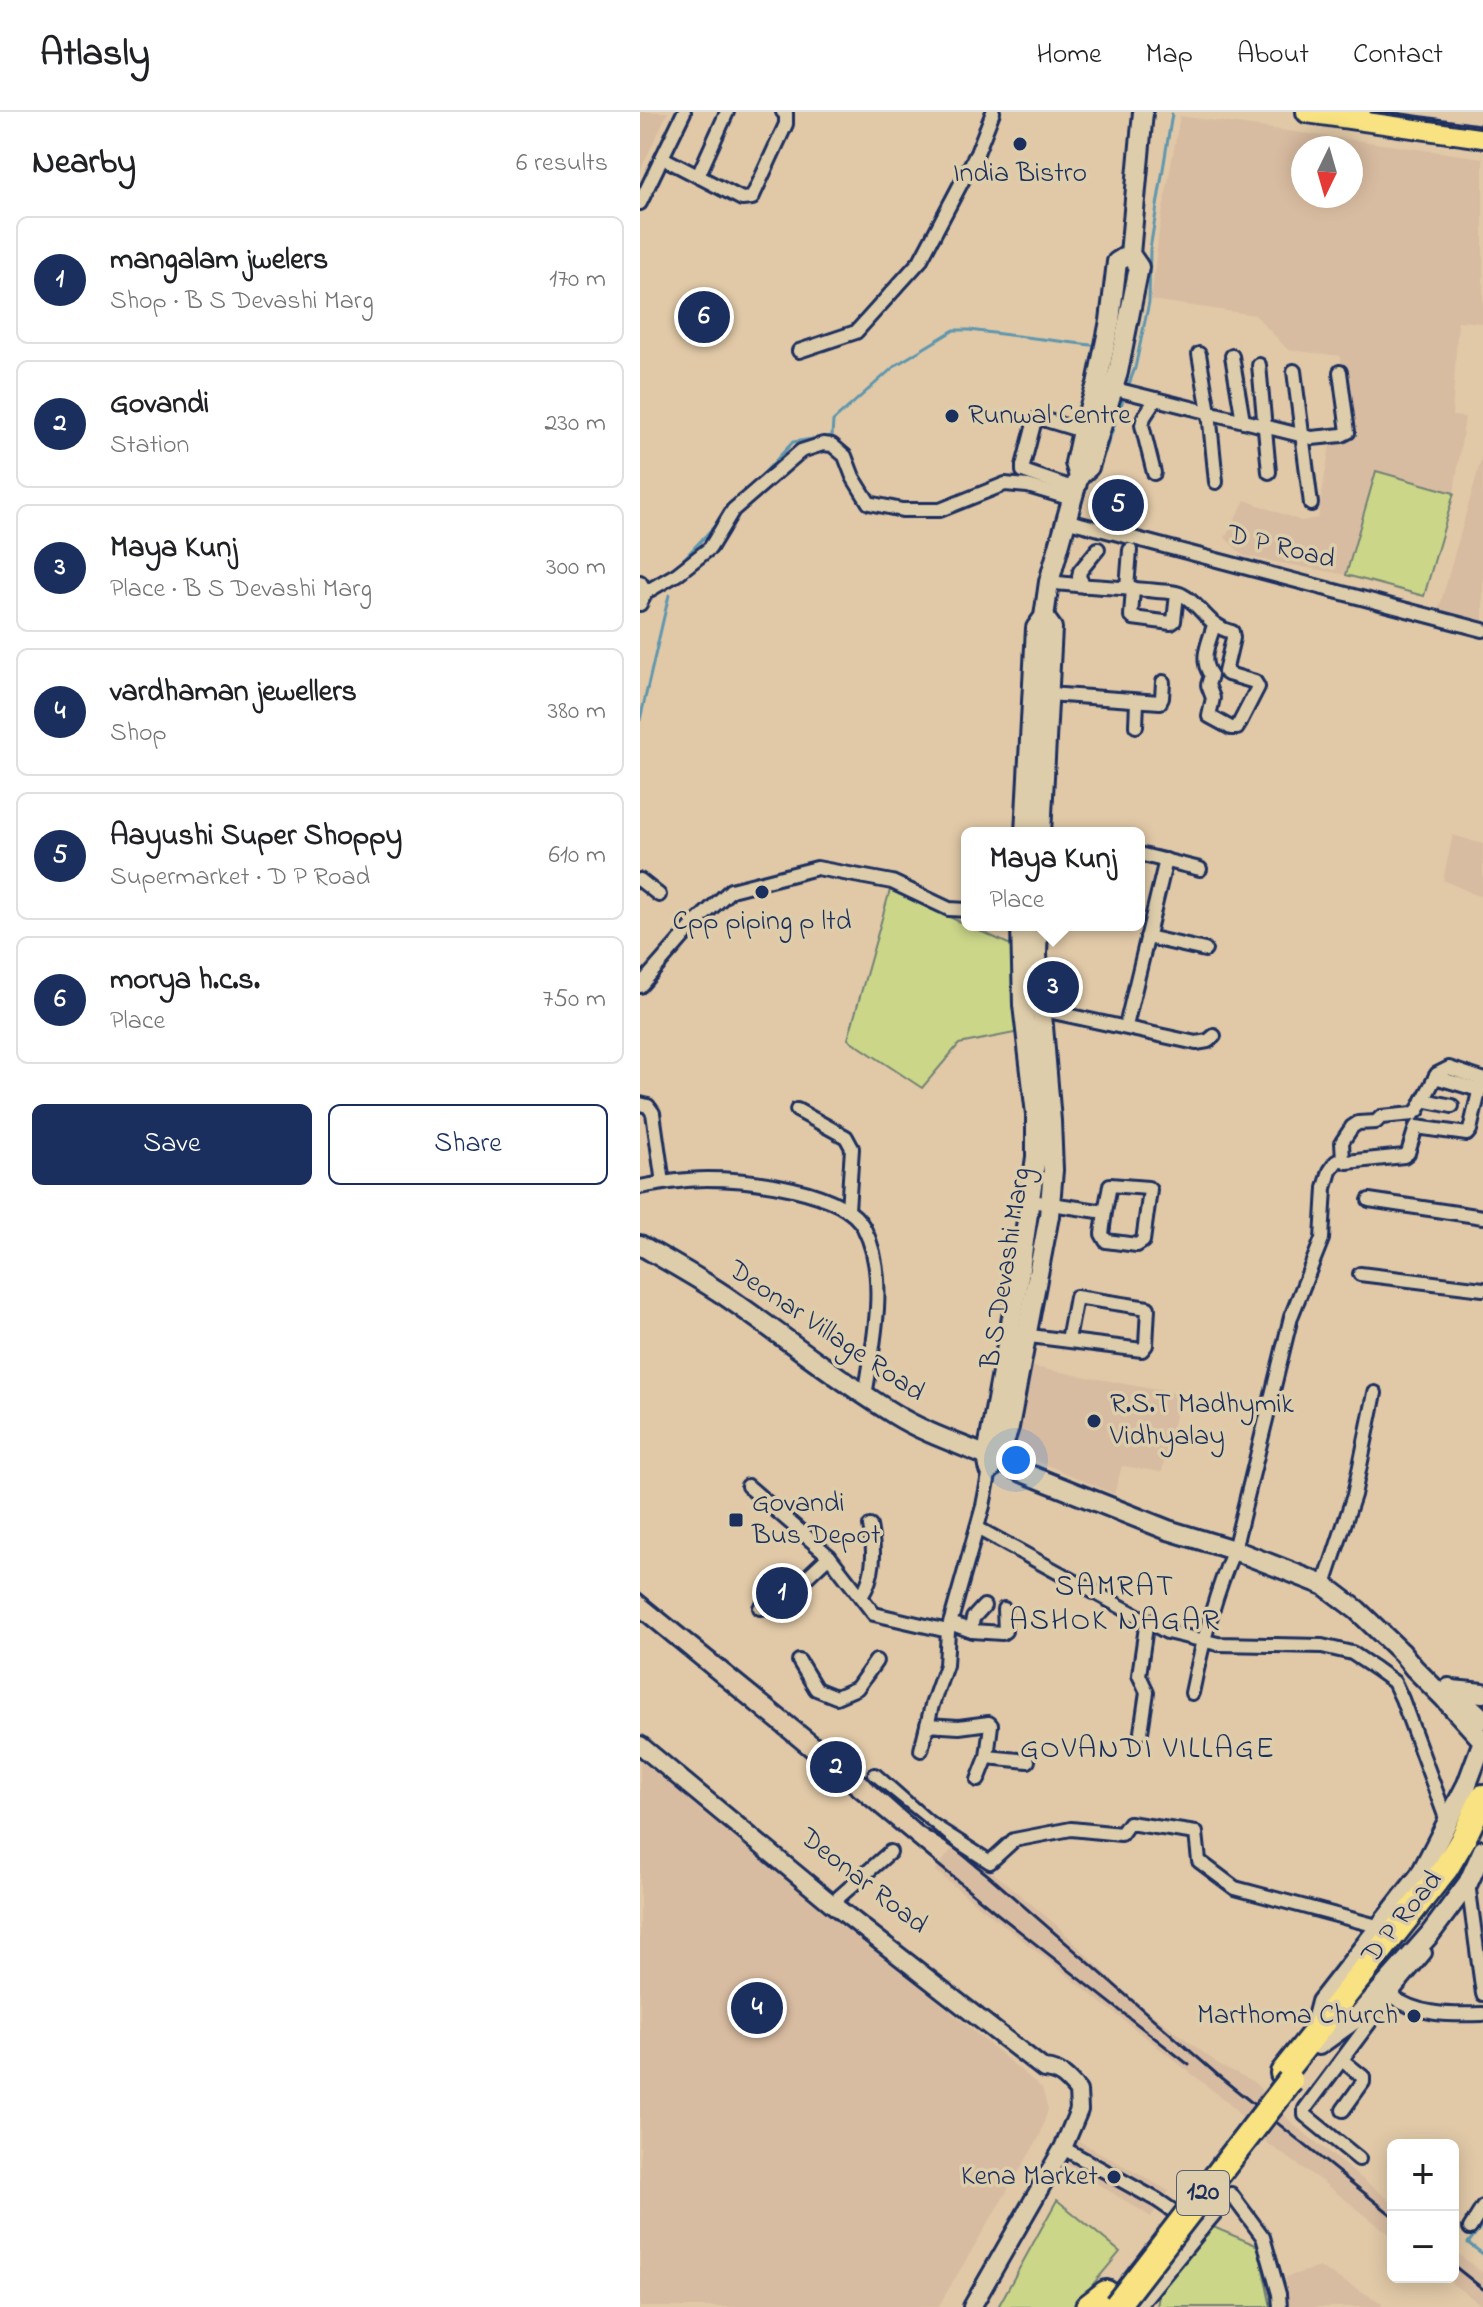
<!DOCTYPE html>
<meta charset="utf-8">
<style>
body{margin:0;font-family:"Indie Flower",sans-serif;background:#f2f2f2;color:#202124}
.controls{position:absolute;right:24px;bottom:24px;display:grid;overflow:hidden;border-radius:12px;box-shadow:0 4px 20px #0003}
.controls button{width:72px;height:72px;display:grid;place-items:center;padding:0;border:0;border-bottom:2px solid #e0e0e0;background:#fff;color:#202124;font:40px sans-serif}
.compass{position:absolute;left:651px;top:24px;width:72px;height:72px;border-radius:50%;background:#fff;box-shadow:0 4px 20px #0003;rotate:185deg}
.you{position:absolute;left:376px;top:1348px;width:28px;height:28px;margin:-20px;border:6px solid #fff;border-radius:50%;background:#1a73e8;box-shadow:0 0 0 12px #1a73e833}
.badge{display:grid;place-items:center;width:52px;height:52px;border-radius:50%;background:#1b2f5e;color:#fff;font-size:26px;font-weight:700}
.pin{position:absolute;translate:-50% -50%;border:4px solid #fff;box-shadow:0 2px 8px #0006}
.popup{position:absolute;left:321px;top:715px;width:184px;height:104px;box-sizing:border-box;display:grid;place-content:center;border-radius:12px;background:#fff;filter:drop-shadow(0 2px 6px #0005);font-size:26px;white-space:nowrap;color:#757577}
.popup b{font-size:30px;color:#202124}
.popup::after{content:'';position:absolute;left:50%;top:100%;margin-left:-16px;border:16px solid transparent;border-top-color:#fff}
.list{margin:0;padding:0;list-style:none}
h2{display:flex;justify-content:space-between;align-items:center;height:104px;margin:0;padding:0 32px;font-size:34px}
h2 small{font-size:26px;font-weight:400;color:#757577}
.list li{display:grid;grid-template-columns:52px 1fr auto;gap:24px;align-items:center;box-sizing:border-box;height:128px;margin:0 16px 16px;padding:0 16px;border:2px solid #e0e0e0;border-radius:12px}
.list b{display:block;font-size:30px;white-space:nowrap}
.list p{margin:0;font-size:26px;white-space:nowrap;color:#757577}
.list em{font-size:26px;font-style:normal;color:#757577}
.actions{display:flex;gap:16px;padding:24px 32px}
.actions a{flex:1;padding:18px 0;border:2px solid #1b2f5e;border-radius:12px;text-align:center;font-size:28px;color:#1b2f5e}
.actions .main{background:#1b2f5e;color:#fff}
.map{position:relative;flex:none;width:843px;height:2195px;overflow:hidden}
header{display:flex;align-items:center;gap:48px;box-sizing:border-box;height:112px;padding:0 40px;background:#fff;border-bottom:2px solid #e0e0e0}
header strong{font-size:38px}
nav{display:flex;gap:44px;margin-inline-start:auto;font-size:28px}
main{display:flex}
aside{flex:1;background:#fff}
.map>svg:first-child{display:block}
</style>
<header>
<strong>Atlasly</strong>
<nav><a>Home</a><a>Map</a><a>About</a><a>Contact</a></nav>
</header>
<main>
<aside>
<h2>Nearby<small>6 results</small></h2>
<ul class="list">
<li><span class="badge">1</span><div><b>mangalam jwelers</b><p>Shop · B S Devashi Marg</p></div><em>170 m</em></li>
<li><span class="badge">2</span><div><b>Govandi</b><p>Station</p></div><em>230 m</em></li>
<li><span class="badge">3</span><div><b>Maya Kunj</b><p>Place · B S Devashi Marg</p></div><em>300 m</em></li>
<li><span class="badge">4</span><div><b>vardhaman jewellers</b><p>Shop</p></div><em>380 m</em></li>
<li><span class="badge">5</span><div><b>Aayushi Super Shoppy</b><p>Supermarket · D P Road</p></div><em>610 m</em></li>
<li><span class="badge">6</span><div><b>morya h.c.s.</b><p>Place</p></div><em>750 m</em></li>
</ul>
<div class="actions"><a class="main">Save</a><a>Share</a></div>
</aside>
<div class="map">
<svg width="843" height="2195" viewBox="0 0 843 2195">
<rect width="100%" height="100%" fill="#e1c9a7"/>
<filter id="ink" filterUnits="userSpaceOnUse"><feTurbulence type="fractalNoise" baseFrequency=".0125" numOctaves="2"/><feDisplacementMap in="SourceGraphic" scale="16" xChannelSelector="R" yChannelSelector="G"/><feConvolveMatrix kernelMatrix="1 2 1 2 8 2 1 2 1" color-interpolation-filters="sRGB"/></filter>
<g filter="url(#ink)">
<g fill="#d8bca1" fill-rule="evenodd">
<polygon points="0,0 28,0 0,59"/>
<path d="M540,4L843,46V211L818,209L812,304L825,305L814,381L736,359L706,463L604,444L585,426L605,388L661,409L678,406L690,332L714,324L700,244L648,238L615,203L511,188L519,119ZM663,36H711V84H663Z"/>
<polygon points="843,341 843,508 799,497"/>
<polygon points="813,723 843,732 843,786 803,768"/>
<polygon points="388,1254 540,1282 522,1360 482,1354 474,1382 369,1337"/>
<polygon points="0,1647 195,1803 402,1976 408,1997 400,2024 298,2195 0,2195"/>
<polygon points="317,1730 415,1812 492,1887 580,1953 613,1969 653,2012 753,2091 753,2125 684,2071 627,2031 586,1989 295,1759"/>
<polygon points="439,2029 529,2079 511,2105 423,2050"/>
<polygon points="813,2138 843,2161 843,2194 803,2165 813,2165"/>
<polygon points="679,2155 742,2191 741,2195 647,2195 646,2165"/>
</g>
<g fill="#cbd689" stroke="#738274" stroke-width="2">
<polygon points="736,359 814,381 784,484 706,463"/>
<polygon points="250,778 373,834 389,918 319,932 282,976 208,927"/>
<polygon points="417,2088 480,2140 434,2195 358,2195"/>
<polygon points="571,2114 618,2134 631,2195 517,2195 520,2177"/>
</g>
<g fill="none" stroke-linecap="round" stroke-linejoin="round">
<g stroke="#5e96ae" stroke-width="3">
<polyline points="489,272 495,256 509,190 510,137 532,2"/>
<polyline points="465,340 483,288"/>
<polyline points="112,374 153,330 192,324 193,309 256,253 314,218 329,218 459,234"/>
<polyline points="41,450 82,406"/>
<polyline points="0,608 29,483"/>
<polyline points="843,2112 828,2131 843,2142"/>
</g>
<g stroke="#1b2f5e" stroke-width="18">
<g id="minor">
<polyline points="23,46 102,87 112,86 146,12 146,1 143,0"/>
<polyline points="58,64 87,0"/>
<polyline points="0,91 44,0"/>
<polyline points="159,239 216,220 280,149 337,41 353,0"/>
<polyline points="559,242 569,300 576,370"/>
<polyline points="592,244 603,309"/>
<polyline points="619,253 629,360"/>
<polyline points="654,259 671,392"/>
<polyline points="467,275 672,326 702,323 708,320 700,260"/>
<polyline points="514,361 502,313 504,305 516,287"/>
<polyline points="435,377 383,359 383,354 395,308 399,306 442,319"/>
<polyline points="425,408 843,518"/>
<polyline points="0,470 6,480 0,492"/>
<path d="M409,470C445,475 481,475 517,479C524,480 535,479 542,483C562,493 567,514 592,520L593,526L585,560L588,562L615,570L618,575L597,616H591L569,604L573,586L568,573L571,563C559,548 569,531 574,513"/>
<polyline points="444,474 439,465 440,459 458,437"/>
<polyline points="487,476 490,438"/>
<polyline points="493,476 491,504 493,506 531,511 534,509 537,482"/>
<polyline points="6,480 37,462 70,436 93,398 161,339 183,332 192,333 205,344 213,365 229,391 262,398 300,398 365,372 388,374 432,387"/>
<polyline points="408,582 520,590 522,586 523,570"/>
<polyline points="496,614 497,589"/>
<polyline points="499,742 560,757"/>
<polyline points="0,768 19,783"/>
<polyline points="507,825 565,838"/>
<polyline points="0,874 55,811 91,778 177,756 252,770 309,797 327,798"/>
<polyline points="394,896 556,931 568,929 574,924"/>
<polyline points="486,914 526,748"/>
<polyline points="795,965 839,978"/>
<polyline points="842,967 830,1018 827,1022 776,1015 768,1041 764,1044 707,1050 703,1048 702,1030 712,1015 718,1011 736,1010 741,1005 773,1002 778,998 797,962 809,956 842,967 843,967"/>
<polyline points="783,988 812,994"/>
<polyline points="0,992 8,994 13,1001 23,1071"/>
<polyline points="157,998 206,1025 212,1036 208,1098"/>
<path d="M0,1075C22,1071 44,1067 67,1067C106,1067 204,1077 224,1116C249,1164 233,1233 225,1284"/>
<polyline points="729,1088 843,1105"/>
<polyline points="391,1089 465,1100 462,1122 466,1129 497,1133 503,1129 510,1078 508,1076 470,1073 465,1100"/>
<polyline points="720,1162 843,1177"/>
<polyline points="382,1223 502,1238 506,1233 508,1196 436,1185 428,1228"/>
<polyline points="108,1374 189,1444 234,1502 308,1519 343,1394 350,1358"/>
<polyline points="337,1416 527,1520 578,1532 682,1534 712,1541 736,1557 754,1570 762,1587 808,1712"/>
<polyline points="684,1473 714,1383 735,1281"/>
<path d="M221,1485C235,1463 235,1439 230,1414"/>
<polyline points="120,1496 136,1494 189,1444"/>
<polyline points="310,1511 332,1519 362,1521 365,1519 364,1497"/>
<polyline points="331,1518 333,1506 344,1494"/>
<polyline points="159,1549 176,1577 196,1585 217,1576 236,1549"/>
<path d="M552,1581C562,1532 574,1484 594,1438L651,1205L682,1127L685,1076L690,1059L696,1050L703,1046"/>
<polyline points="287,1613 319,1615 349,1611 351,1613 347,1645 388,1649"/>
<polyline points="501,1620 507,1580 499,1563 507,1508"/>
<polyline points="281,1638 292,1593 306,1553 308,1519"/>
<polyline points="235,1663 288,1710 350,1750 374,1728 431,1717 481,1722 489,1711 556,1721 559,1749 595,1776 741,1815"/>
<polyline points="338,1668 347,1645"/>
<polyline points="828,1771 843,1882"/>
<polyline points="199,1785 250,1740"/>
<path d="M785,1841L750,1883C777,1904 810,1903 843,1902"/>
<polyline points="702,1948 723,1965 723,1970 703,1998"/>
<polyline points="423,2036 517,2088 561,2118 591,2082 623,2125 639,2182 640,2195"/>
<polyline points="719,2047 665,2003 665,1997 750,1883"/>
<polyline points="830,2116 843,2095"/>
<polyline points="498,2195 561,2118"/>
</g>
</g>
<g stroke="#1b2f5e" stroke-width="22">
<path id="tertiary" d="M0,1633L191,1791L404,1957C420,1958 428,1967 438,1979L439,1998L423,2036L332,2195"/>
</g>
<g stroke="#1b2f5e" stroke-width="24">
<g id="secondary">
<polyline points="439,364 435,351 442,319 457,272 470,209 477,150 490,142"/>
<polyline points="385,721 396,516 404,505 409,470 435,377 439,364 449,355 478,260 499,155 490,142 503,0"/>
<polyline points="401,721 412,516 404,505"/>
<path d="M0,1133C28,1149 57,1165 84,1183C141,1222 195,1266 254,1302C294,1327 341,1338 382,1360L528,1418L594,1438L684,1473L717,1498L762,1541L774,1556L804,1586L843,1629L827,1672L780,1763L681,1890L673,1920"/>
<polyline points="349,1355 347,1343 377,1178 396,1045 396,1002 383,893 381,813"/>
<polyline points="350,1358 359,1347 369,1315 409,1104 413,1058 411,1009 397,843 398,813"/>
<polyline points="809,1576 843,1607"/>
<polyline points="812,1578 843,1581"/>
<polyline points="679,1933 715,1907 790,1822 828,1771 843,1738"/>
</g>
</g>
<g stroke="#1b2f5e" stroke-width="26">
<polyline id="trunk" points="667,0 843,25"/>
</g>
<g stroke="#1b2f5e" stroke-width="30">
<g id="motorway">
<polyline points="643,1961 806,1756 822,1729 843,1685"/>
<polyline points="448,2195 466,2181"/>
</g>
</g>
<use href="#minor" stroke="#decdaa" stroke-width="12"/>
<use href="#tertiary" stroke="#decdaa" stroke-width="16"/>
<use href="#secondary" stroke="#decdaa" stroke-width="18"/>
<use href="#trunk" stroke="#f8e281" stroke-width="20"/>
<use href="#motorway" stroke="#f8e281" stroke-width="24"/>
<g stroke="#1b2f5e" stroke-width="3">
<polyline points="731,0 843,16"/>
<polyline points="0,1481 348,1763 580,1965 753,2104"/>
<polyline points="0,1507 359,1803 549,1953"/>
<polyline points="813,2153 843,2177"/>
</g>
<g stroke="#1b2f5e" stroke-width="30" stroke-linecap="butt">
<polyline id="motorway-bridge" points="477,2193 650,1969"/>
</g>
<use href="#motorway-bridge" stroke="#f8e281" stroke-width="24"/>
</g>
</g>
<g fill="#1b2f5e" stroke="#decdaa" stroke-width="3">
<circle cx="380" cy="32" r="8"/>
<circle cx="312" cy="304" r="8"/>
<circle cx="122" cy="780" r="8"/>
<circle cx="454" cy="1309" r="8"/>
<rect x="88" y="1400" width="16" height="16" rx="4"/>
<circle cx="774" cy="1904" r="8"/>
<circle cx="474" cy="2065" r="8"/>
</g>
<g text-anchor="middle" dominant-baseline="central" stroke-width="7" stroke-linejoin="round" paint-order="stroke">
<rect fill="#decdaa" stroke="#565e75" stroke-width="2" x="537" y="2059" width="52" height="44" rx="6"/>
<g font-size="26" font-weight="bold" fill="#1b2f5e">
<text x="563" y="2081">120</text>
</g>
<g font-size="28" fill="#1b2f5e" stroke="#decdaa" text-anchor="start">
<text x="380" y="62" text-anchor="middle">India Bistro</text>
<text x="328" y="304">Runwal Centre</text>
<text x="122" y="810" text-anchor="middle">Cpp piping p ltd</text>
<text x="470" y="1293">R.S.T Madhymik<tspan x="470" dy="32">Vidhyalay</tspan></text>
<text x="112" y="1392">Govandi<tspan x="112" dy="32">Bus Depot</tspan></text>
<text x="758" y="1904" text-anchor="end">Marthoma Church</text>
<text x="458" y="2065" text-anchor="end">Kena Market</text>
</g>
<g font-size="28" fill="#1b2f5e" stroke="#decdaa">
<text transform="translate(641 436) rotate(14)">D P Road</text>
<text transform="translate(367 1156) rotate(-81)">B S Devashi Marg</text>
<text transform="translate(186 1220) rotate(34)">Deonar Village Road</text>
<text transform="translate(223 1770) rotate(38)">Deonar Road</text>
<text transform="translate(763 1806) rotate(-51)">D P Road</text>
</g>
<g font-size="30" letter-spacing="2" fill="#1b2f5e" stroke="#decdaa">
<text x="475" y="1476">SAMRAT<tspan x="475" dy="34">ASHOK NAGAR</tspan></text>
<text x="508" y="1638">GOVANDI VILLAGE</text>
</g>
</g>
</svg>
<div class="controls">
<button>+</button>
<button>−</button>
</div>
<svg class="compass" viewBox="-18 -18 36 36"><path d="M0-13l5 13h-10z" fill="#e53935"/><path d="M0 13l5-13h-10z" fill="#757577"/></svg>
<div class="you"></div>
<div class="pin badge" style="left:142px;top:1481px">1</div>
<div class="pin badge" style="left:196px;top:1655px">2</div>
<div class="pin badge" style="left:413px;top:875px">3</div>
<div class="popup"><b>Maya Kunj</b>Place</div>
<div class="pin badge" style="left:117px;top:1896px">4</div>
<div class="pin badge" style="left:478px;top:393px">5</div>
<div class="pin badge" style="left:64px;top:205px">6</div>
</div>
</main>
